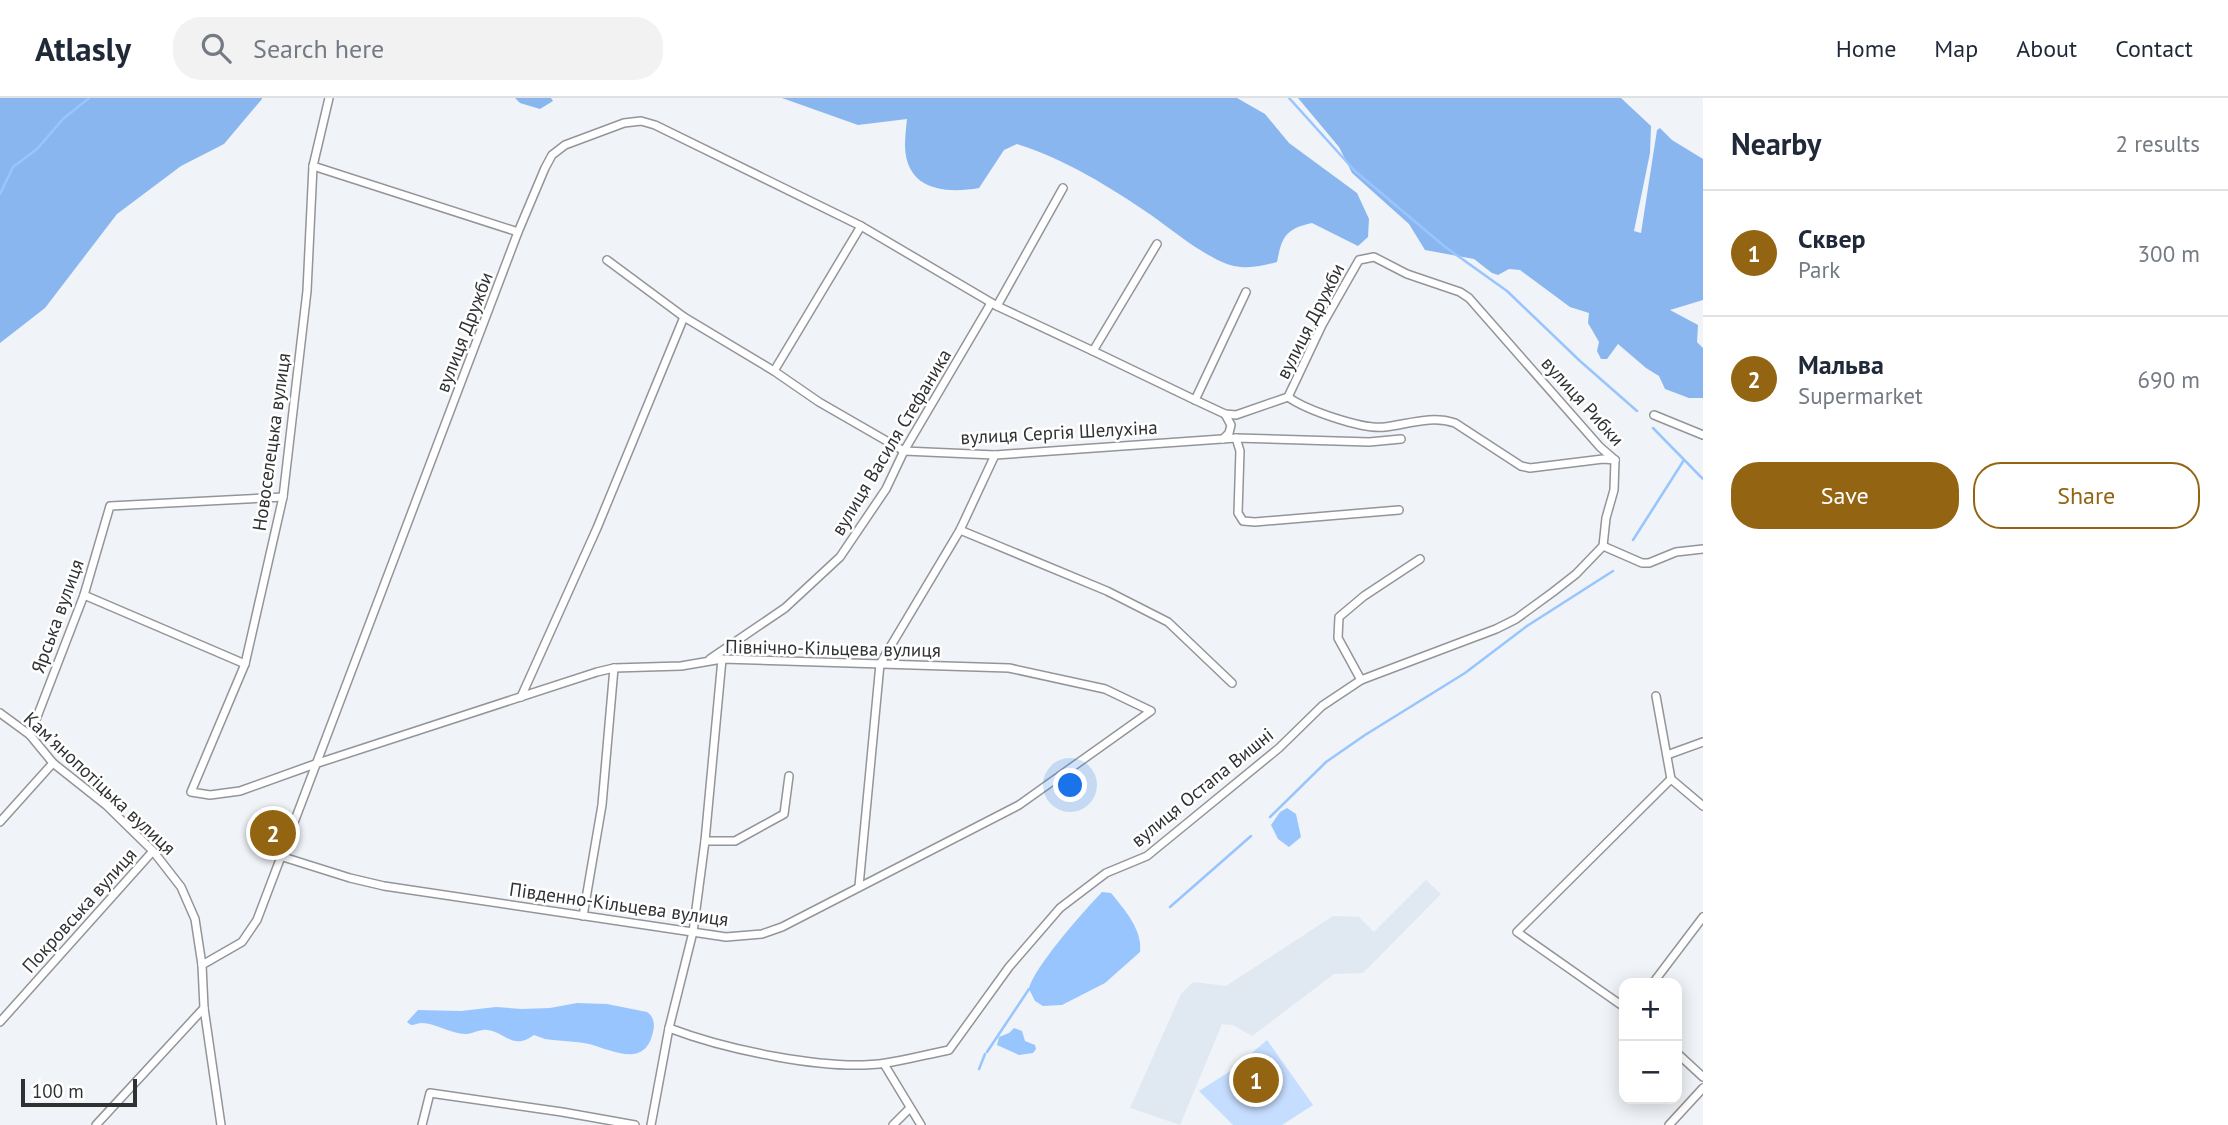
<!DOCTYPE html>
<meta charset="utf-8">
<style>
body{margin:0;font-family:"PT Sans",sans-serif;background:#f2f2f3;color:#1f2937}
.controls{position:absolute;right:21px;bottom:21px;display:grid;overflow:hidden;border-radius:14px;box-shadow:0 4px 18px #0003}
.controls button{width:63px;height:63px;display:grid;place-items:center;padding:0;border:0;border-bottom:2px solid #e0e1e3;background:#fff;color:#1f2937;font:35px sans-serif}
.scale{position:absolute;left:21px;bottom:18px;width:116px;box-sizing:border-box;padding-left:7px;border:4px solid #303132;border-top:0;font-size:19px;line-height:24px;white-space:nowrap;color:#303132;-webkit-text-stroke:5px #fff;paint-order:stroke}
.you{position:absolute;left:1071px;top:688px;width:24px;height:24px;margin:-18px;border:5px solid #fff;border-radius:50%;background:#1a73e8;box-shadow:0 0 0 10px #1a73e833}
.badge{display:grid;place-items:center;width:46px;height:46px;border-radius:50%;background:#936512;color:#fff;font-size:23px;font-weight:700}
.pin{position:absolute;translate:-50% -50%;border:4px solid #fff;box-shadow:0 2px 7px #0006}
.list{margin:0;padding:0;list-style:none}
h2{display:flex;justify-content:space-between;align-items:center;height:91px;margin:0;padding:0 28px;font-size:30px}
h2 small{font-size:23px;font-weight:400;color:#747a83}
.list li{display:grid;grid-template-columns:46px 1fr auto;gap:21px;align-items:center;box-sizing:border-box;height:126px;padding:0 28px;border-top:2px solid #e0e1e3}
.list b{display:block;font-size:26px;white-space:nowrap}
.list p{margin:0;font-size:23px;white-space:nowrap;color:#747a83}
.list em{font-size:23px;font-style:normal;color:#747a83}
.actions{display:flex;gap:14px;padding:21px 28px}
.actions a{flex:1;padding:16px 0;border:2px solid #936512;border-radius:28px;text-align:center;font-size:24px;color:#936512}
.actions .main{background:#936512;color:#fff}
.icon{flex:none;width:38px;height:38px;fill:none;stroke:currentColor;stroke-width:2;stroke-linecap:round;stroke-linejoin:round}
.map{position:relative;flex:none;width:1703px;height:1027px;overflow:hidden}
header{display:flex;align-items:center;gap:42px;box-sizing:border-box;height:98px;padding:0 35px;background:#fff;border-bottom:2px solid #e0e1e3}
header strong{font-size:33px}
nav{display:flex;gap:38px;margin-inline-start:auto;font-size:24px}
.search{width:490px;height:63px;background:#f2f2f3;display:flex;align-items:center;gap:18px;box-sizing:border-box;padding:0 24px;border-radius:28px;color:#747a83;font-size:26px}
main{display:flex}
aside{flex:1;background:#fff}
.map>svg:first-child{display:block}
</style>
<header>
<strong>Atlasly</strong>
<div class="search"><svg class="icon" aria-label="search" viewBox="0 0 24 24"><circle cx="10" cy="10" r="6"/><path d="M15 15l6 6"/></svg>Search here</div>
<nav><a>Home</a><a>Map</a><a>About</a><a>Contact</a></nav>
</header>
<main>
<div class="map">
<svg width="1703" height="1027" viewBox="0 0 1703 1027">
<rect width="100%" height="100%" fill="#f0f3f7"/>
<polygon fill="#e0e8f2" points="1426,782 1441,796 1363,875 1334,876 1252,938 1233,927 1222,926 1180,1027 1130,1010 1181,896 1193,884 1226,888 1333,818 1359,819 1374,834"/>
<polygon fill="#c5ddfe" points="1267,942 1313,1007 1282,1027 1233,1027 1199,993 1232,972"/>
<g fill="#8ab6ef">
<polygon points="0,0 262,0 262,1 224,46 181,68 117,116 45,210 0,245"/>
<polygon points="515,0 551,0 553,3 540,11 520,5"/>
<path d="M782,0H1237L1265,16L1289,45L1357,95L1369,121L1368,139L1358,148L1312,125C1285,131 1282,139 1277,164C1262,168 1250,171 1234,168C1210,163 1172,132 1151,117C1110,89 1065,61 1017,46L1004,52L979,90C945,96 906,92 905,48C905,39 906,30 907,21L858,27Z"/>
<polygon points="1298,0 1621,0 1651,28 1650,55 1634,133 1641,135 1657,32 1660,30 1672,42 1703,61 1703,202 1670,212 1698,227 1697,244 1703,250 1703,300 1689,300 1665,291 1659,278 1646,270 1618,246 1607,261 1601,261 1597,253 1599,244 1588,225 1589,215 1570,209 1520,172 1509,171 1498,177 1492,175 1474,161 1425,152 1409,126 1352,75 1339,49"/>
</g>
<g fill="#98c5fe">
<polygon points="1287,710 1296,716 1301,739 1289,749 1278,741 1271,727 1280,714"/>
<path d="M1102,794L1111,795C1124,811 1143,832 1140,854L1105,885L1062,907L1043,908L1035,903L1029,891C1034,869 1084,813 1102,794Z"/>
<path d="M577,905L607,906L647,914C654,919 655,926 653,934C645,971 612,952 589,946C575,943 560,943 545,941L534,937C512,953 506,934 487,932C480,931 473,936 466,936C451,936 435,925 422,925C418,925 415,927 411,927L407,924L418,912L461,913L496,909L522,911L550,910Z"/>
<polygon points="1014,930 1022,933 1025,943 1035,947 1036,951 1033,955 1019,957 997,947 999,939 1009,935"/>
</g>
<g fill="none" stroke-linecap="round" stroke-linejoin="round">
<g stroke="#98c5fe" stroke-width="2.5">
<polyline points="1289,0 1355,73 1444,148 1507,193 1580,263 1637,313"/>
<polyline points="0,96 13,69 37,51 63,21 89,0"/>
<polyline points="1653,330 1703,381"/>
<polyline points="1633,442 1684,362"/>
<polyline points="1270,719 1326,664 1365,637 1465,575 1527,528 1613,473"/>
<polyline points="1170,809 1251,738"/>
<polyline points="987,954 1029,891"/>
<polyline points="979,971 985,956"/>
</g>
<g stroke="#939599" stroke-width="10">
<g id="minor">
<polyline points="313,68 518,134"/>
<polyline points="1063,90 997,208 1093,253"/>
<polyline points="1157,146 1093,253 1195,302"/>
<polyline points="607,162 684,219 774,273 819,304 904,353 995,357 1236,340 1369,344 1401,341"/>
<polyline points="1246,194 1195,302 1225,316 1236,317 1288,299 1322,227 1359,162 1374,159 1407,176 1460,194 1469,200 1600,349 1615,362"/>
<polyline points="774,273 861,128"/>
<path d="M1288,299C1306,312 1363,332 1385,329C1409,326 1431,317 1455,325L1521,368L1530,370L1603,361L1615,362"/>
<polyline points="1654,317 1703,337"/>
<polyline points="1236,340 1240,353 1238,415 1243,423 1255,424 1399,412"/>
<polyline points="1223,341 1229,335 1231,327 1225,316"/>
<polyline points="960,432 1107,493 1168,524 1232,585"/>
<polyline points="1603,448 1642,465 1649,465 1676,454 1703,451"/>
<polyline points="1420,461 1364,498 1339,519 1338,540 1361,582 1496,531 1516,521 1553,494 1576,476 1603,448 1606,420 1614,392 1615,362"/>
<polyline points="84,497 245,566"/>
<polyline points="710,561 785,510 840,459 886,391 904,353 991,205"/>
<polyline points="1656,598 1671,681 1703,708"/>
<polyline points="521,599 597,430 684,219"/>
<polyline points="0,615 30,637 53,665 106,707 153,753 181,789 195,821 202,867 204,910 221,1027"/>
<polyline points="30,637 84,497 110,408 283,399"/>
<polyline points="1667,657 1703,644"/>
<polyline points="0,724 53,665"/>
<polyline points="705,743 735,743 784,716 789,678"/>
<polyline points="280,758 350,780 384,788 726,839 762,836 782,829 1019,707 1151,613 1105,591 1009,570 722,561 681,568 614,570 597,574 318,665 240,693 210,697 191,694 245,566 283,399 307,193 313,68 329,0"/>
<polyline points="859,788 880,566 960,432 995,357"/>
<polyline points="583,818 602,707 614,570"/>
<polyline points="202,867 242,844 257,822 518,134 545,70 552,57 565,47 624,25 641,23 655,27 861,128 997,208"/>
<polyline points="1653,885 1703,819"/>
<polyline points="1624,909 1517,834 1671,681"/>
<polyline points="0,924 153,753"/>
<path d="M669,930C724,951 828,974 886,965C907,962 928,956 949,952L1009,869L1060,810L1106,775L1147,758L1279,650L1322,608L1361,582"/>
<polyline points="1677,955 1703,979"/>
<polyline points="884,966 921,1027"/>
<polyline points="96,1027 204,910"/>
<polyline points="422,1027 430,995 562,1014 635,1027"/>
<polyline points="651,1027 669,930 693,834 705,743 722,561"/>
<polyline points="893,1027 910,1010"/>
<polyline points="1669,1027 1703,990"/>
</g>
</g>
<use href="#minor" stroke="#fff" stroke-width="7"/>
</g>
<g text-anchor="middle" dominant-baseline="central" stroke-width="5" stroke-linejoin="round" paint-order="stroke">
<g font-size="19" fill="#303132" stroke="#fff">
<text transform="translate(1310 223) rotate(-63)">вулиця Дружби</text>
<text transform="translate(464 234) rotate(-69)">вулиця Дружби</text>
<text transform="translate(1583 303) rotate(48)">вулиця Рибки</text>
<text transform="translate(1059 334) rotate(-3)">вулиця Сергія Шелухіна</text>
<text transform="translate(271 344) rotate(-82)">Новоселецька вулиця</text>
<text transform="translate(891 344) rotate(-59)">вулиця Василя Стефаника</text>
<text transform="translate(57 518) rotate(-70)">Ярська вулиця</text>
<text transform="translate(833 550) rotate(1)">Північно-Кільцева вулиця</text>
<text transform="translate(100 685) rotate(43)">Камʼянопотіцька вулиця</text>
<text transform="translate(1202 689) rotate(-39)">вулиця Остапа Вишні</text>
<text transform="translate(619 806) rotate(8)">Південно-Кільцева вулиця</text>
<text transform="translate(79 812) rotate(-48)">Покровська вулиця</text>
</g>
</g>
</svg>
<div class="controls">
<button>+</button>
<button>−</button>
</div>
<div class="scale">100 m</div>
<div class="you"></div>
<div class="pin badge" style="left:1256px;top:982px">1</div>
<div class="pin badge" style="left:273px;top:735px">2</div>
</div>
<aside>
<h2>Nearby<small>2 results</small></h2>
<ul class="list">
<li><span class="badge">1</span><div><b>Сквер</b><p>Park</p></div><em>300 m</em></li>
<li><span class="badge">2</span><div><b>Мальва</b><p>Supermarket</p></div><em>690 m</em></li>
</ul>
<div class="actions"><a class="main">Save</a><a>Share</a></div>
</aside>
</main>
